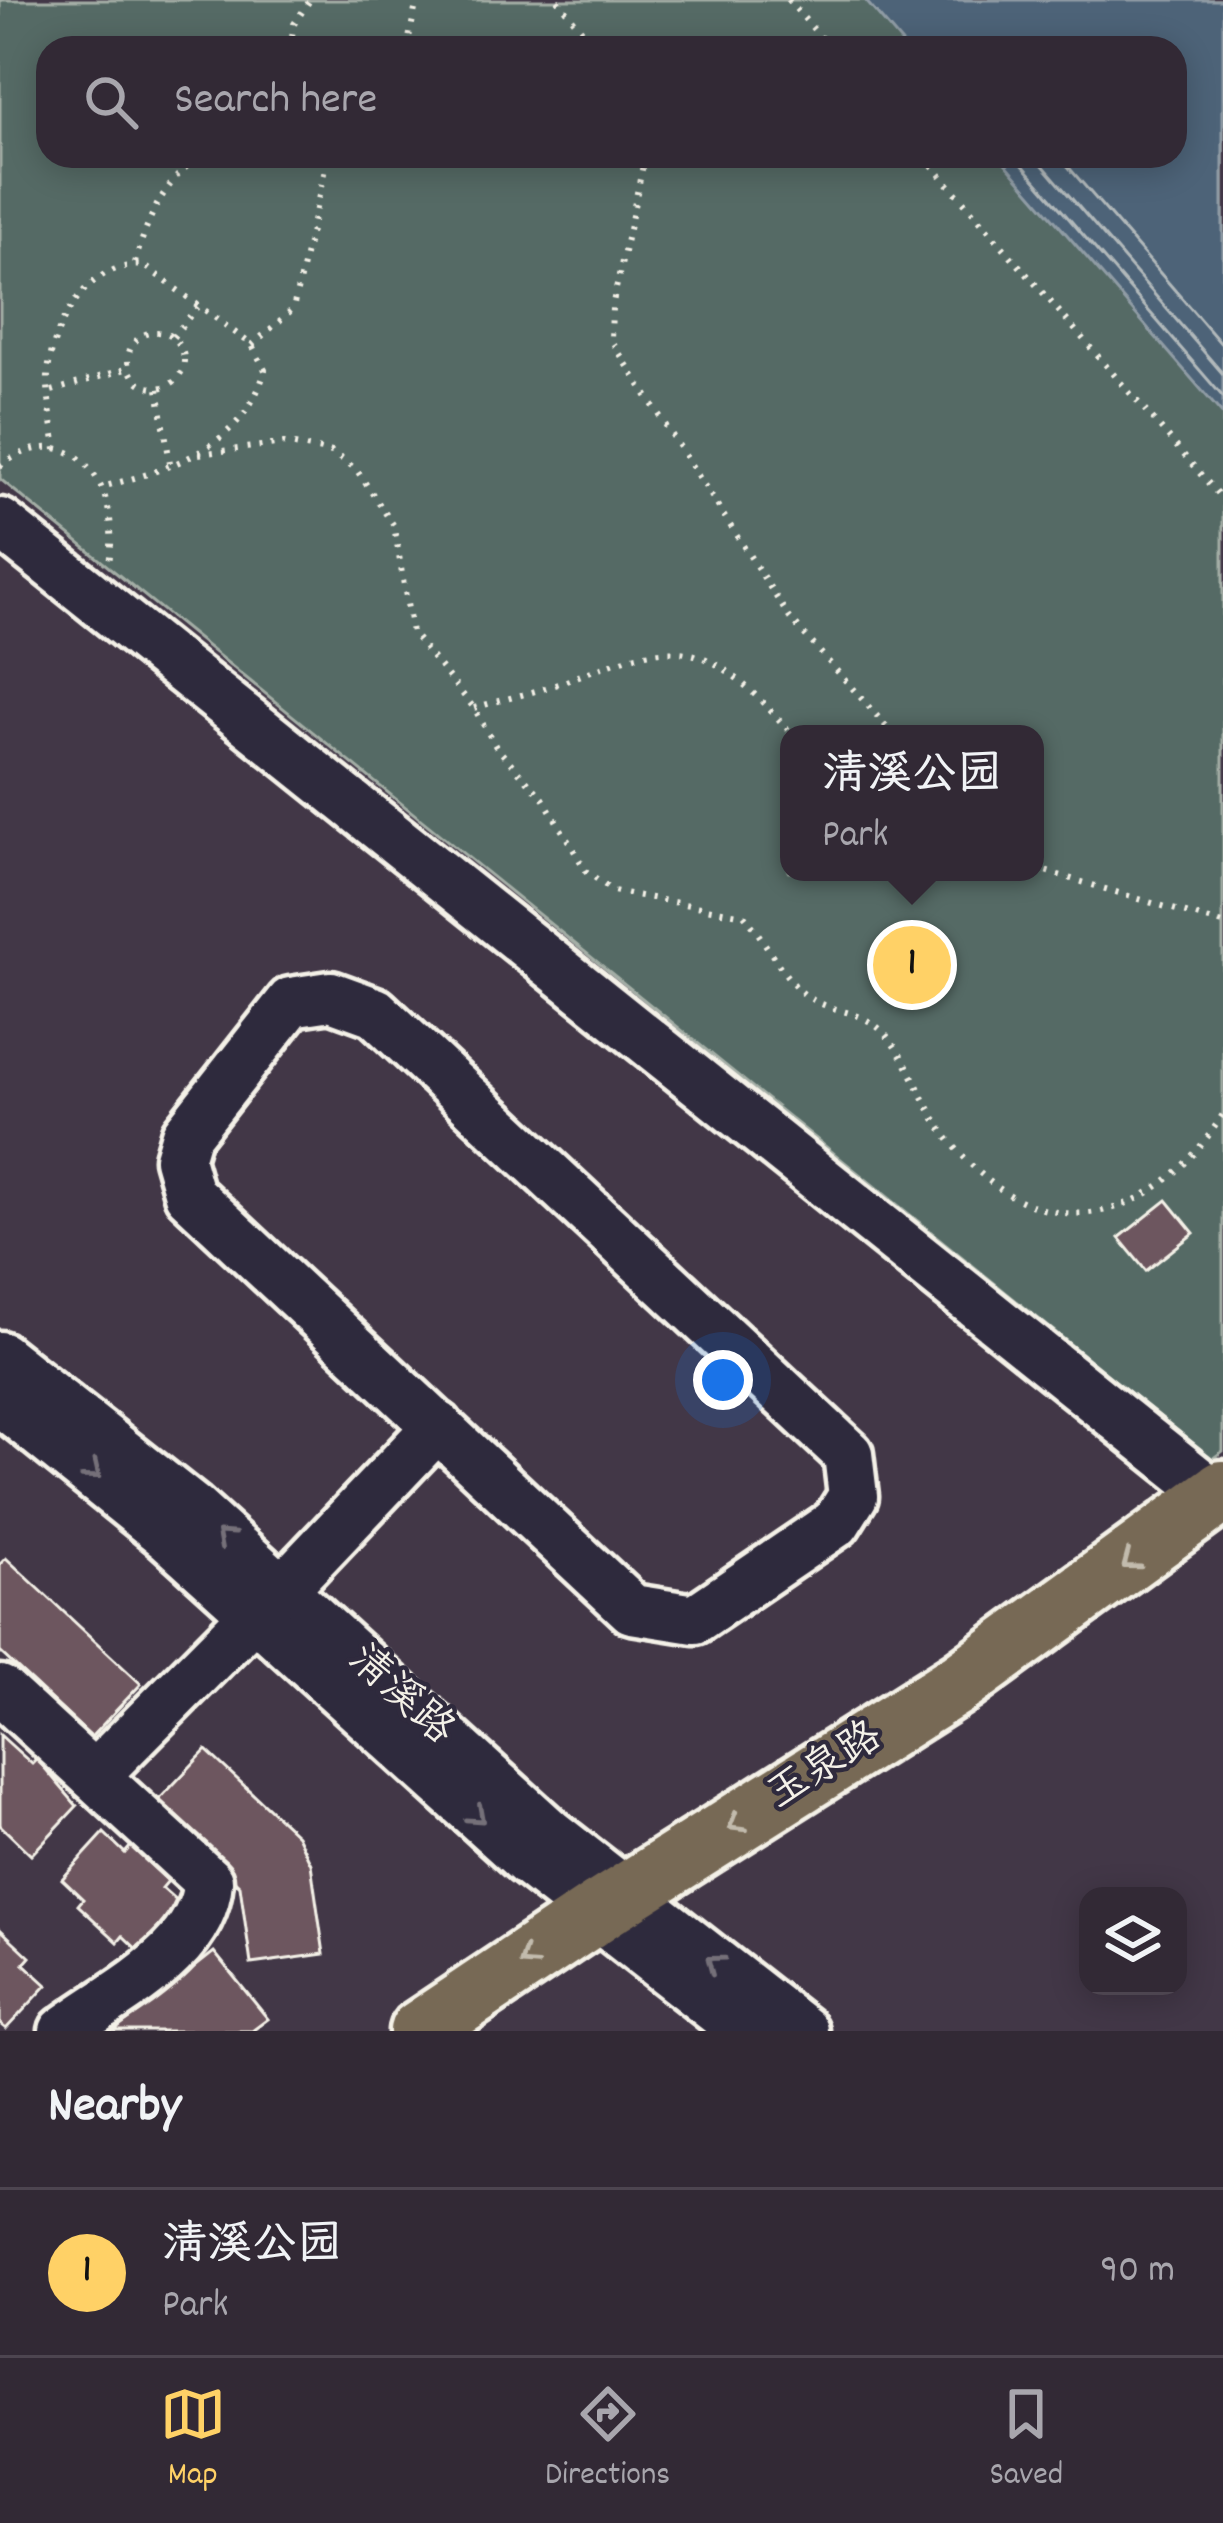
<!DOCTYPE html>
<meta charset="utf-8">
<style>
body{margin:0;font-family:Dekko,"LXGW WenKai TC",sans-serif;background:#3a313d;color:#f1f3f6}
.controls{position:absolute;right:36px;bottom:36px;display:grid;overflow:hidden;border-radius:24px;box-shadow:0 6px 30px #0003}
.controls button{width:108px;height:108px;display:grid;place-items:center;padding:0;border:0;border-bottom:3px solid #4d4550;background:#322935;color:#f1f3f6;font:60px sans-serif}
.you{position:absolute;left:723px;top:1380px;width:42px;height:42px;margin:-30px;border:9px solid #fff;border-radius:50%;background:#1a73e8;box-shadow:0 0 0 18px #1a73e833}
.badge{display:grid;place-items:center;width:78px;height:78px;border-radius:50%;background:#ffd166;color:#111;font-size:39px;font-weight:700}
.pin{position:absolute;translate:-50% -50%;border:6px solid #fff;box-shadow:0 3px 12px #0006}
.popup{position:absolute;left:780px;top:725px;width:264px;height:156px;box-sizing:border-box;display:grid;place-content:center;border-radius:24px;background:#322935;filter:drop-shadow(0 3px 9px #0005);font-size:39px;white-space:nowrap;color:#a8a6ad}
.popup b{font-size:45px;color:#f1f3f6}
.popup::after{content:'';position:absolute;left:50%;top:100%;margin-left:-24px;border:24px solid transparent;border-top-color:#322935}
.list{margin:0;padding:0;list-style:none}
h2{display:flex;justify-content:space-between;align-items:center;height:156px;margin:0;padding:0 48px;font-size:51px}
h2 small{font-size:39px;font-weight:400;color:#a8a6ad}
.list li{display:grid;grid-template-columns:78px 1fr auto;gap:36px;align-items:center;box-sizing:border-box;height:168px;padding:0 48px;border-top:3px solid #4d4550}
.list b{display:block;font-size:45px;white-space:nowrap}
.list p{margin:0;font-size:39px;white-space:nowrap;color:#a8a6ad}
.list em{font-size:39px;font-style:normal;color:#a8a6ad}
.icon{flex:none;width:66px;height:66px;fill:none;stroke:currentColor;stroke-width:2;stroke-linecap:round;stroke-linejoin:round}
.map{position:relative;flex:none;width:1223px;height:2031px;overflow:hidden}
.search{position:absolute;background:#322935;box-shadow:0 6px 30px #0003;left:36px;right:36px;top:36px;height:132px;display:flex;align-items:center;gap:30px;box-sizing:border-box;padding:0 42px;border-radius:36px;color:#a8a6ad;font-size:45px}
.sheet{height:324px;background:#322935}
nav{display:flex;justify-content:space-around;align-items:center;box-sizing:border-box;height:168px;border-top:3px solid #4d4550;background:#322935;font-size:33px;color:#a8a6ad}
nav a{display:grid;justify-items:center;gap:6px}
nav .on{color:#ffd166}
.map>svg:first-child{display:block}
</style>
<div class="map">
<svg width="1223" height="2031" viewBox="0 0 1223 2031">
<rect width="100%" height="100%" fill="#423747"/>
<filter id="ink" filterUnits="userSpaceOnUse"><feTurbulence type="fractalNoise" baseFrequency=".00833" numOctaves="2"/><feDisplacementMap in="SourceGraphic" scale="24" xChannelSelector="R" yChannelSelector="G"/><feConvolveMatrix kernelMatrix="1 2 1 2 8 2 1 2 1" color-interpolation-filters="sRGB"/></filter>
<g filter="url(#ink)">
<path fill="#546a65" stroke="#a4aea6" stroke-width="3" fill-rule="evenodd" d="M0,0H1223V1451L1212,1459L0,479ZM48,48H1175V156H48ZM789,734H1035V872H789Z"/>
<polygon fill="#4e6478" stroke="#909ca5" stroke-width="3" points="865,0 1223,0 1223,415 999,156 1175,156 1175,48 906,48"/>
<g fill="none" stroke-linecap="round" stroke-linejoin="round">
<g stroke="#b2b9bb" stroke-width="3">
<polyline points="1015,156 1223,397"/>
<polyline points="1035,156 1223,374"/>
<polyline points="1059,156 1223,346"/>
</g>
</g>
<g fill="#6d565e" stroke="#f4f1e8" stroke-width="3">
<polygon points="1167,1200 1194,1233 1146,1271 1119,1238"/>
<polygon points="6,1558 141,1684 91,1737 0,1652 0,1564"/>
<polygon points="0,1735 32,1764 37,1759 77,1806 31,1855 0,1825"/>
<polygon points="206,1750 297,1835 311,1864 324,1954 251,1964 240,1886 154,1805"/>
<polygon points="104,1833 125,1853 131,1846 168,1881 162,1888 187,1910 144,1956 123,1936 118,1942 78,1905 83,1899 62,1879"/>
<polygon points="0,1929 30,1957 24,1964 47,1985 6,2029 0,2024"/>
<polygon points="214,1952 268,2019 252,2031 114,2031"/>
</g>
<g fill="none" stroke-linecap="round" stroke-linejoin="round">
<g stroke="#f4f1e8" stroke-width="57">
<g id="minor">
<polyline points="0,523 1216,1496"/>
<polygon points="331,996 375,1012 848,1454 853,1496 836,1523 695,1619 632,1609 189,1194 179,1159 186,1135 291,1002"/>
<polyline points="0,1356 192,1508 551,1834 803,2031"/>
<polyline points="0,1401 168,1536 527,1861 744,2031"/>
<polyline points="282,1590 438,1426"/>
<path d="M0,1690L208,1881C202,1954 118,1991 64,2031"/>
<polyline points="94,1776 255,1614"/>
</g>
</g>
<g stroke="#f4f1e8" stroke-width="69">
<polyline id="major" points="420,2031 602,1909 962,1681 1223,1491"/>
</g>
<g stroke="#f4f1e8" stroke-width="6" stroke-dasharray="3 9" stroke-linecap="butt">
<polyline points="557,0 597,48"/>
<polyline points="788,0 830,48"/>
<polyline points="290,48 294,24 310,0"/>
<polyline points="407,48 417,0"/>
<polyline points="645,156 612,307 611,340 789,617 893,734"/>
<polyline points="924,156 1223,500"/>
<path d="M135,263C147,219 162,185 199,156"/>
<circle cx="156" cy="360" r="28"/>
<polyline points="173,337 198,306"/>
<polyline points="252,345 293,309 328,156"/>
<polyline points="158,389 171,469"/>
<polyline points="52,391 129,368"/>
<path d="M56,450C53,423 45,391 49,365C56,318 91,260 145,266L252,345L265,370C245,445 172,469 105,486"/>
<path d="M199,454L284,443L332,452L356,469L394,526L412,633L474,708L496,747L543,798L586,871L613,891L744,915C765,939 780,974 804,994C830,1014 861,1008 884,1033C912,1064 924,1109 951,1142C1039,1254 1154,1227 1223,1114"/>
<path d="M0,466C77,411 122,491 109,562"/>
<path d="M474,708C507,698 542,691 574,678C686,631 712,645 792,734"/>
<polyline points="1035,868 1223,924"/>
</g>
<use href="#minor" stroke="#2f2a3d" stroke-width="48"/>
<use href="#major" stroke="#776954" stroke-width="60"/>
</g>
<defs><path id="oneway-chevron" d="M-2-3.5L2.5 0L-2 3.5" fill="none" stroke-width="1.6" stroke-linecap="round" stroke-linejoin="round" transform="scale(3)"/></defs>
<g stroke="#747079">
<use href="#oneway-chevron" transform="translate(93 1472) rotate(39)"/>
<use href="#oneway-chevron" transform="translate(224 1537) rotate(-138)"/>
<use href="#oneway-chevron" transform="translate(477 1816) rotate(42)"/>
<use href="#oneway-chevron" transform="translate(714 1963) rotate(-143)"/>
</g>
<g stroke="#c2bbad">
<use href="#oneway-chevron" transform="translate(1130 1562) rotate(143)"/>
<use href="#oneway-chevron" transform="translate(736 1824) rotate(149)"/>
<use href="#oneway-chevron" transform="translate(527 1959) rotate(146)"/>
</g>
</g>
<g text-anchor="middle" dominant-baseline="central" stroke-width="9" stroke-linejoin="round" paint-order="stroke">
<g font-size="42" fill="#f4f1e8" stroke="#2f2a3d">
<text transform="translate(399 1697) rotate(42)">清溪路</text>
<text transform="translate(826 1768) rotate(-32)">玉泉路</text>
</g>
</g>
</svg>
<div class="controls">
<button><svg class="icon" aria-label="layers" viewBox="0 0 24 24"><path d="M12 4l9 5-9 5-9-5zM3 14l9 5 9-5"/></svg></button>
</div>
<div class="you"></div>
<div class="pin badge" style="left:912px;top:965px">1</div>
<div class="popup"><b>清溪公园</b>Park</div>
<div class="search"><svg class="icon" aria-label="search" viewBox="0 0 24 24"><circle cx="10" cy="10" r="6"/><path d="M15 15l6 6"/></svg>Search here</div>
</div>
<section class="sheet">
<h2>Nearby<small></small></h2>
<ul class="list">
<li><span class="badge">1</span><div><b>清溪公园</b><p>Park</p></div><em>90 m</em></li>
</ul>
</section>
<nav>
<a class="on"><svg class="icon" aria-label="map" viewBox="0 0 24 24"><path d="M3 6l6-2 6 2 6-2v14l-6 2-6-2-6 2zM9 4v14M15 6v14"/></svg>Map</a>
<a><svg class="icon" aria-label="directions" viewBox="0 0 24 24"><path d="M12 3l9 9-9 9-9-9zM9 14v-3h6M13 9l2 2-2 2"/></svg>Directions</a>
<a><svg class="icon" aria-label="saved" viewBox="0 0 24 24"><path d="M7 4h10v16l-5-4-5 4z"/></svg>Saved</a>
</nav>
